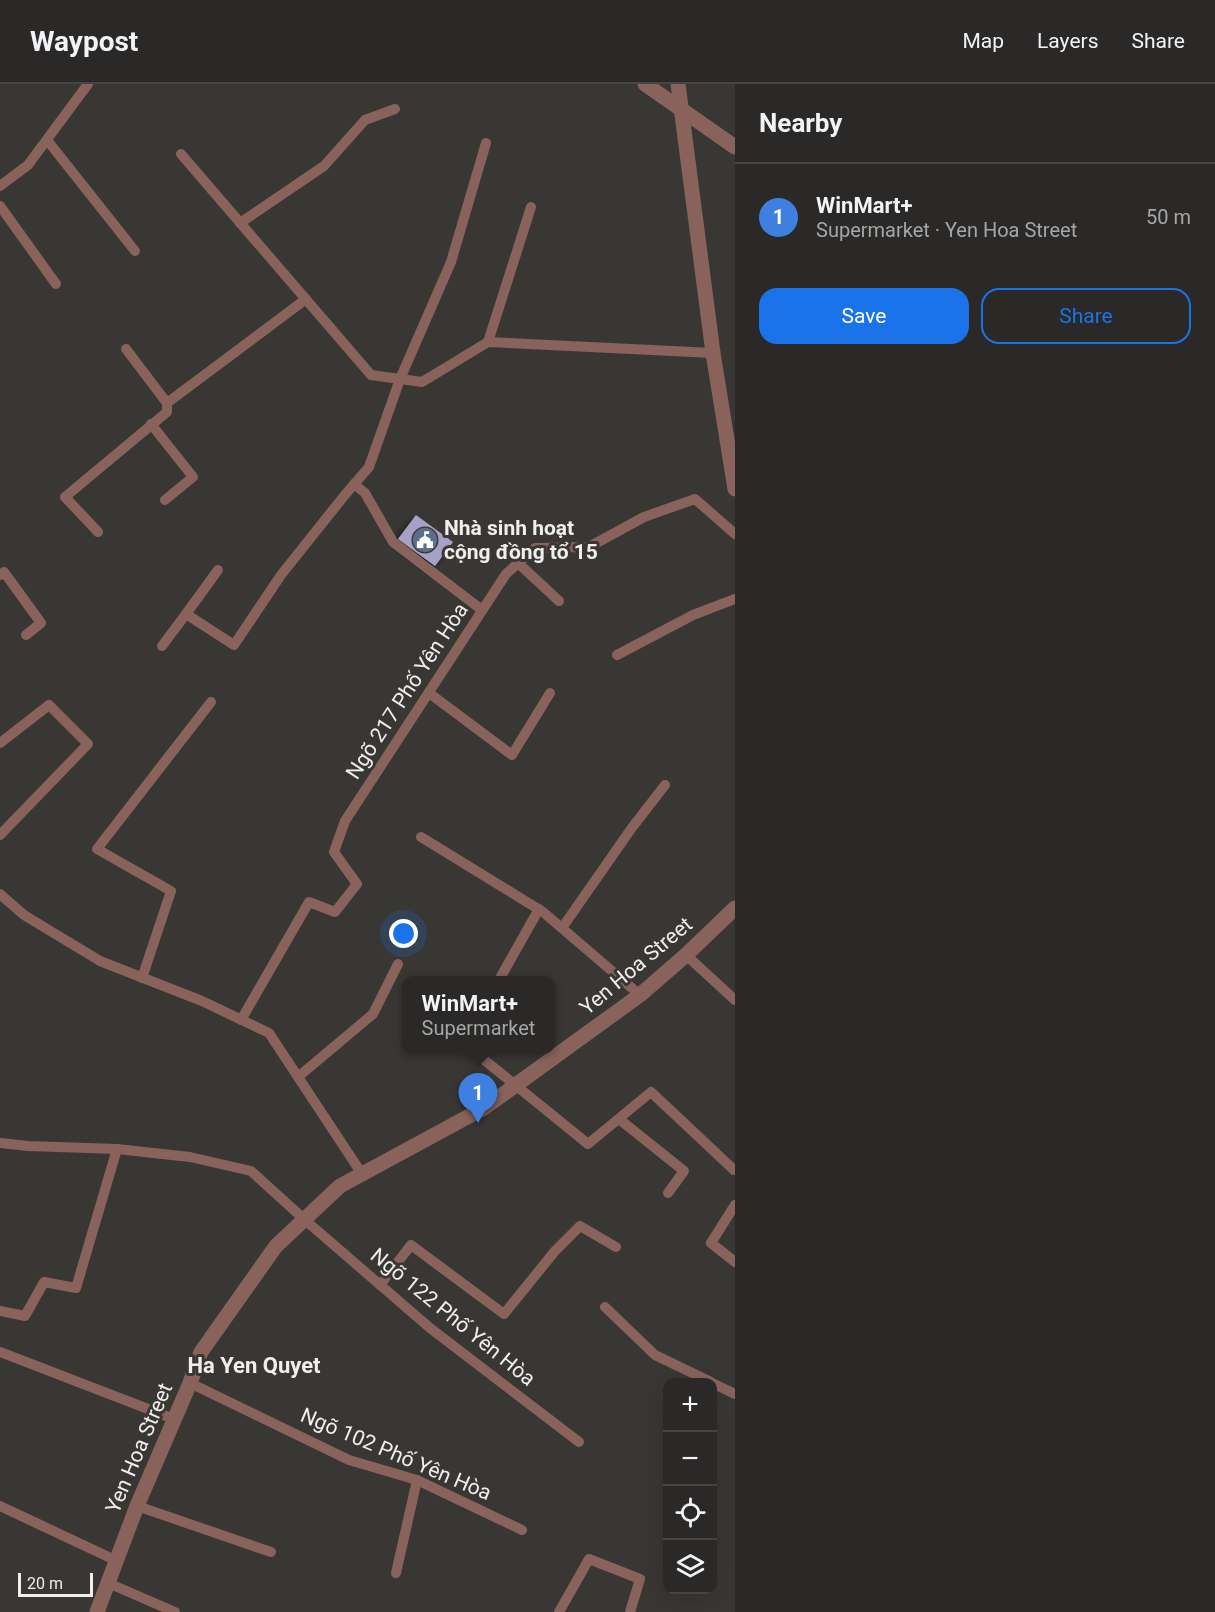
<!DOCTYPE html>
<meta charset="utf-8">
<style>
body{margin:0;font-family:Roboto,sans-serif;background:#373533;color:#f1f3f6}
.controls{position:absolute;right:18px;bottom:18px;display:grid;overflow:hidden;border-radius:12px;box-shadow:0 6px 24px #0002}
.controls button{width:54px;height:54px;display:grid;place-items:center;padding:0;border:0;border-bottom:2px solid #474544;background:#2b2927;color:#f1f3f6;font:30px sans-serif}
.scale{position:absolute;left:18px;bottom:15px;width:75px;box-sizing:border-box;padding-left:6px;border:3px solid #f0efed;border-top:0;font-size:16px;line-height:21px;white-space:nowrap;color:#f0efed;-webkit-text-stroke:4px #393734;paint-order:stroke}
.you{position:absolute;left:404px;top:850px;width:21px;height:21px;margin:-15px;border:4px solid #fff;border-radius:50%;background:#1a73e8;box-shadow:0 0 0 9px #1a73e833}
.badge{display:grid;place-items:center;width:39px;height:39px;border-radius:50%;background:#1a73e8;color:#fff;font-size:20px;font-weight:700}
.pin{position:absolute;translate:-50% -50px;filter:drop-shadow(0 2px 3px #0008)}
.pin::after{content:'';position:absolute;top:32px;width:21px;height:18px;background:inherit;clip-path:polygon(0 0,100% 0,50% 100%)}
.popup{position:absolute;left:402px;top:892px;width:153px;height:78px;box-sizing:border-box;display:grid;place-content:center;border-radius:12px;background:#2b2927;filter:drop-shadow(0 2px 4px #0005);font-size:20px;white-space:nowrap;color:#a6a6a7}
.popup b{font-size:22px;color:#f1f3f6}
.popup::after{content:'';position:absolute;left:50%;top:100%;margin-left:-12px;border:12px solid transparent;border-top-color:#2b2927}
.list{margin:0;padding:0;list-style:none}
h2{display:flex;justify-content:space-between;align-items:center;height:78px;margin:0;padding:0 24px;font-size:26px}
h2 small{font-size:20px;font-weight:400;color:#a6a6a7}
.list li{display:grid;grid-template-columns:39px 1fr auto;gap:18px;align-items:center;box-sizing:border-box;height:108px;padding:0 24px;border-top:2px solid #474544}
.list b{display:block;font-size:22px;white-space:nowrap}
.list p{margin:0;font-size:20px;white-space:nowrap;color:#a6a6a7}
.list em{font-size:20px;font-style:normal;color:#a6a6a7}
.actions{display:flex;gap:12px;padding:18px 24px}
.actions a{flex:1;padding:14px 0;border:2px solid #1a73e8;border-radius:18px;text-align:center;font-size:21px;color:#1a73e8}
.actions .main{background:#1a73e8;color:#fff}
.icon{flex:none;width:33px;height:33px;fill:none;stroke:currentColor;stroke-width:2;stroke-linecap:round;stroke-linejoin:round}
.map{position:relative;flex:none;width:735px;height:1528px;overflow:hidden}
header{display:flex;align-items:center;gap:36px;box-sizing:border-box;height:84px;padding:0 30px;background:#2b2927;border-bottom:2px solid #474544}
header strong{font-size:28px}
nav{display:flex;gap:33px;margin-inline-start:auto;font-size:21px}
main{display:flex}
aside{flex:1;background:#2b2927}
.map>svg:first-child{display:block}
</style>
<header>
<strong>Waypost</strong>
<nav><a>Map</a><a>Layers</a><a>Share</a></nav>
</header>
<main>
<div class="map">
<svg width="735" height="1528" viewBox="0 0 735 1528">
<defs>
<filter id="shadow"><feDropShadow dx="-5.5" dy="5.5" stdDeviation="3" flood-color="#0009"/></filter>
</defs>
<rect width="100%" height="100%" fill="#393734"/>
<polygon fill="#a7a1c8" filter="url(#shadow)" points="416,431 453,458 435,482 398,455"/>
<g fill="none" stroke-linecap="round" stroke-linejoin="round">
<g stroke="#89625c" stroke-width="10">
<polyline points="47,56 135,167"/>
<polyline points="181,70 371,291 422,298 488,258 713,269"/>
<polyline points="0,102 28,81 88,0"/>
<polyline points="0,122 56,200"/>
<polyline points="240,139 324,82 365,36 395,25"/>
<polyline points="488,258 531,123"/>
<polyline points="126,265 167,319"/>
<polyline points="151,340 193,393 165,416"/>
<polyline points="354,400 365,409 393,458 482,526"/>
<polyline points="98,448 65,413 167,328 167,319 306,215"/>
<polyline points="518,479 559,517"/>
<polyline points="0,491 4,488 41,539 26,551"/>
<polyline points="186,530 218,486"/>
<polyline points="162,562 186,530 234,561 281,491 344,412 369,383 400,295 451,178 486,59"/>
<polyline points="617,571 693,531 735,515"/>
<polyline points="429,609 512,671 550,609"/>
<polyline points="0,659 49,621 88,660 0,751"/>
<polyline points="421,753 543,828 640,911"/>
<polyline points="0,810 24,831 100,877 202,917 269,949 362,1090"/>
<polyline points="562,844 631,745 665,701"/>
<polyline points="686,871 735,916"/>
<polyline points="142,894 171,807 97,765 211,618"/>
<polyline points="499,896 539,825"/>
<polyline points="241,936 309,818 335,828 357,800 334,768 345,737 506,490 535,464 589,463 644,433 695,415 735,450"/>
<polyline points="472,966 588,1060 651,1008 734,1086"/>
<polyline points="298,993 373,930 398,880"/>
<polyline points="619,1035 684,1087 668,1109"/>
<polyline points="0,1059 28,1062 117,1065 190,1073 251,1087 305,1136 430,1244 579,1358"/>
<polyline points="735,1121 711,1159 735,1178"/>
<polyline points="380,1201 411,1161 504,1230 555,1167 580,1142 616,1163"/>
<polyline points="605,1223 655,1271 711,1298"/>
<polyline points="0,1227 25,1232 44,1198 76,1204 117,1065"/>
<polyline points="0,1268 174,1335"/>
<polyline points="190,1299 349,1376 417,1396 522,1446"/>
<polyline points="712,1299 735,1310"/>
<polyline points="0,1422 115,1476"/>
<polyline points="137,1422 271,1468"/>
<polyline points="396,1489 417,1396"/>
<polyline points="108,1499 175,1528"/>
<polyline points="559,1528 589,1475 640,1495 630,1528"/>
</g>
<g stroke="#89625c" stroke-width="15">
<polyline points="645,0 735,63"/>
<polyline points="678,0 713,269 735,405"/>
<polyline points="97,1528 137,1422 190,1299 201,1268 276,1162 340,1102 484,1024 640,911 686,871 735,824"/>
</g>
</g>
<defs>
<g id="civic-disc" transform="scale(1.35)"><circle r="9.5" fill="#5c6f8a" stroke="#393734"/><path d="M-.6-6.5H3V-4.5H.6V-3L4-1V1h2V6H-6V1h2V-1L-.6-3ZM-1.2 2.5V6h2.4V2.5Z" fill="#fff"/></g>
</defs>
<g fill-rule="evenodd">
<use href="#civic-disc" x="425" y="456"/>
</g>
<g text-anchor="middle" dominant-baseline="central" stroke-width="6" stroke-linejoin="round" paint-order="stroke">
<g font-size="21" font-weight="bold" fill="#f0efed" stroke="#393734" text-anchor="start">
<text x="444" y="444">Nhà sinh hoạt<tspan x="444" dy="24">cộng đồng tổ 15</tspan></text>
</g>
<g font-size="21" fill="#f0efed" stroke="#393734">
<text transform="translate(407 607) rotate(-57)">Ngõ 217 Phố Yên Hòa</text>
<text transform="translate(636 882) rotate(-40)">Yen Hoa Street</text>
<text transform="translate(453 1233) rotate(39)">Ngõ 122 Phố Yên Hòa</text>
<text transform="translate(139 1364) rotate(-67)">Yen Hoa Street</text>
<text transform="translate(396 1370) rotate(23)">Ngõ 102 Phố Yên Hòa</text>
</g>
<g font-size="22" font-weight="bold" fill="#f0efed" stroke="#393734">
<text x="254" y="1281">Ha Yen Quyet</text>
</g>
</g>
</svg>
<div class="controls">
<button>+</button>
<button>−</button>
<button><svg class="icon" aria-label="locate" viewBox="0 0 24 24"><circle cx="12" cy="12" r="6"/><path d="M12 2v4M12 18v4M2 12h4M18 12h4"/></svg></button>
<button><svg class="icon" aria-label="layers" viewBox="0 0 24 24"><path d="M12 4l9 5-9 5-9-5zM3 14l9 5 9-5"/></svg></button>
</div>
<div class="scale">20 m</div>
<div class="you"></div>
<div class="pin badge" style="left:478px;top:1039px;background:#3f7fe0">1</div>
<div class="popup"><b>WinMart+</b>Supermarket</div>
</div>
<aside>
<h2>Nearby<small></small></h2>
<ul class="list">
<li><span class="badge" style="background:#3f7fe0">1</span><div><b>WinMart+</b><p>Supermarket · Yen Hoa Street</p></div><em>50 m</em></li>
</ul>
<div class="actions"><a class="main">Save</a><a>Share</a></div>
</aside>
</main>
